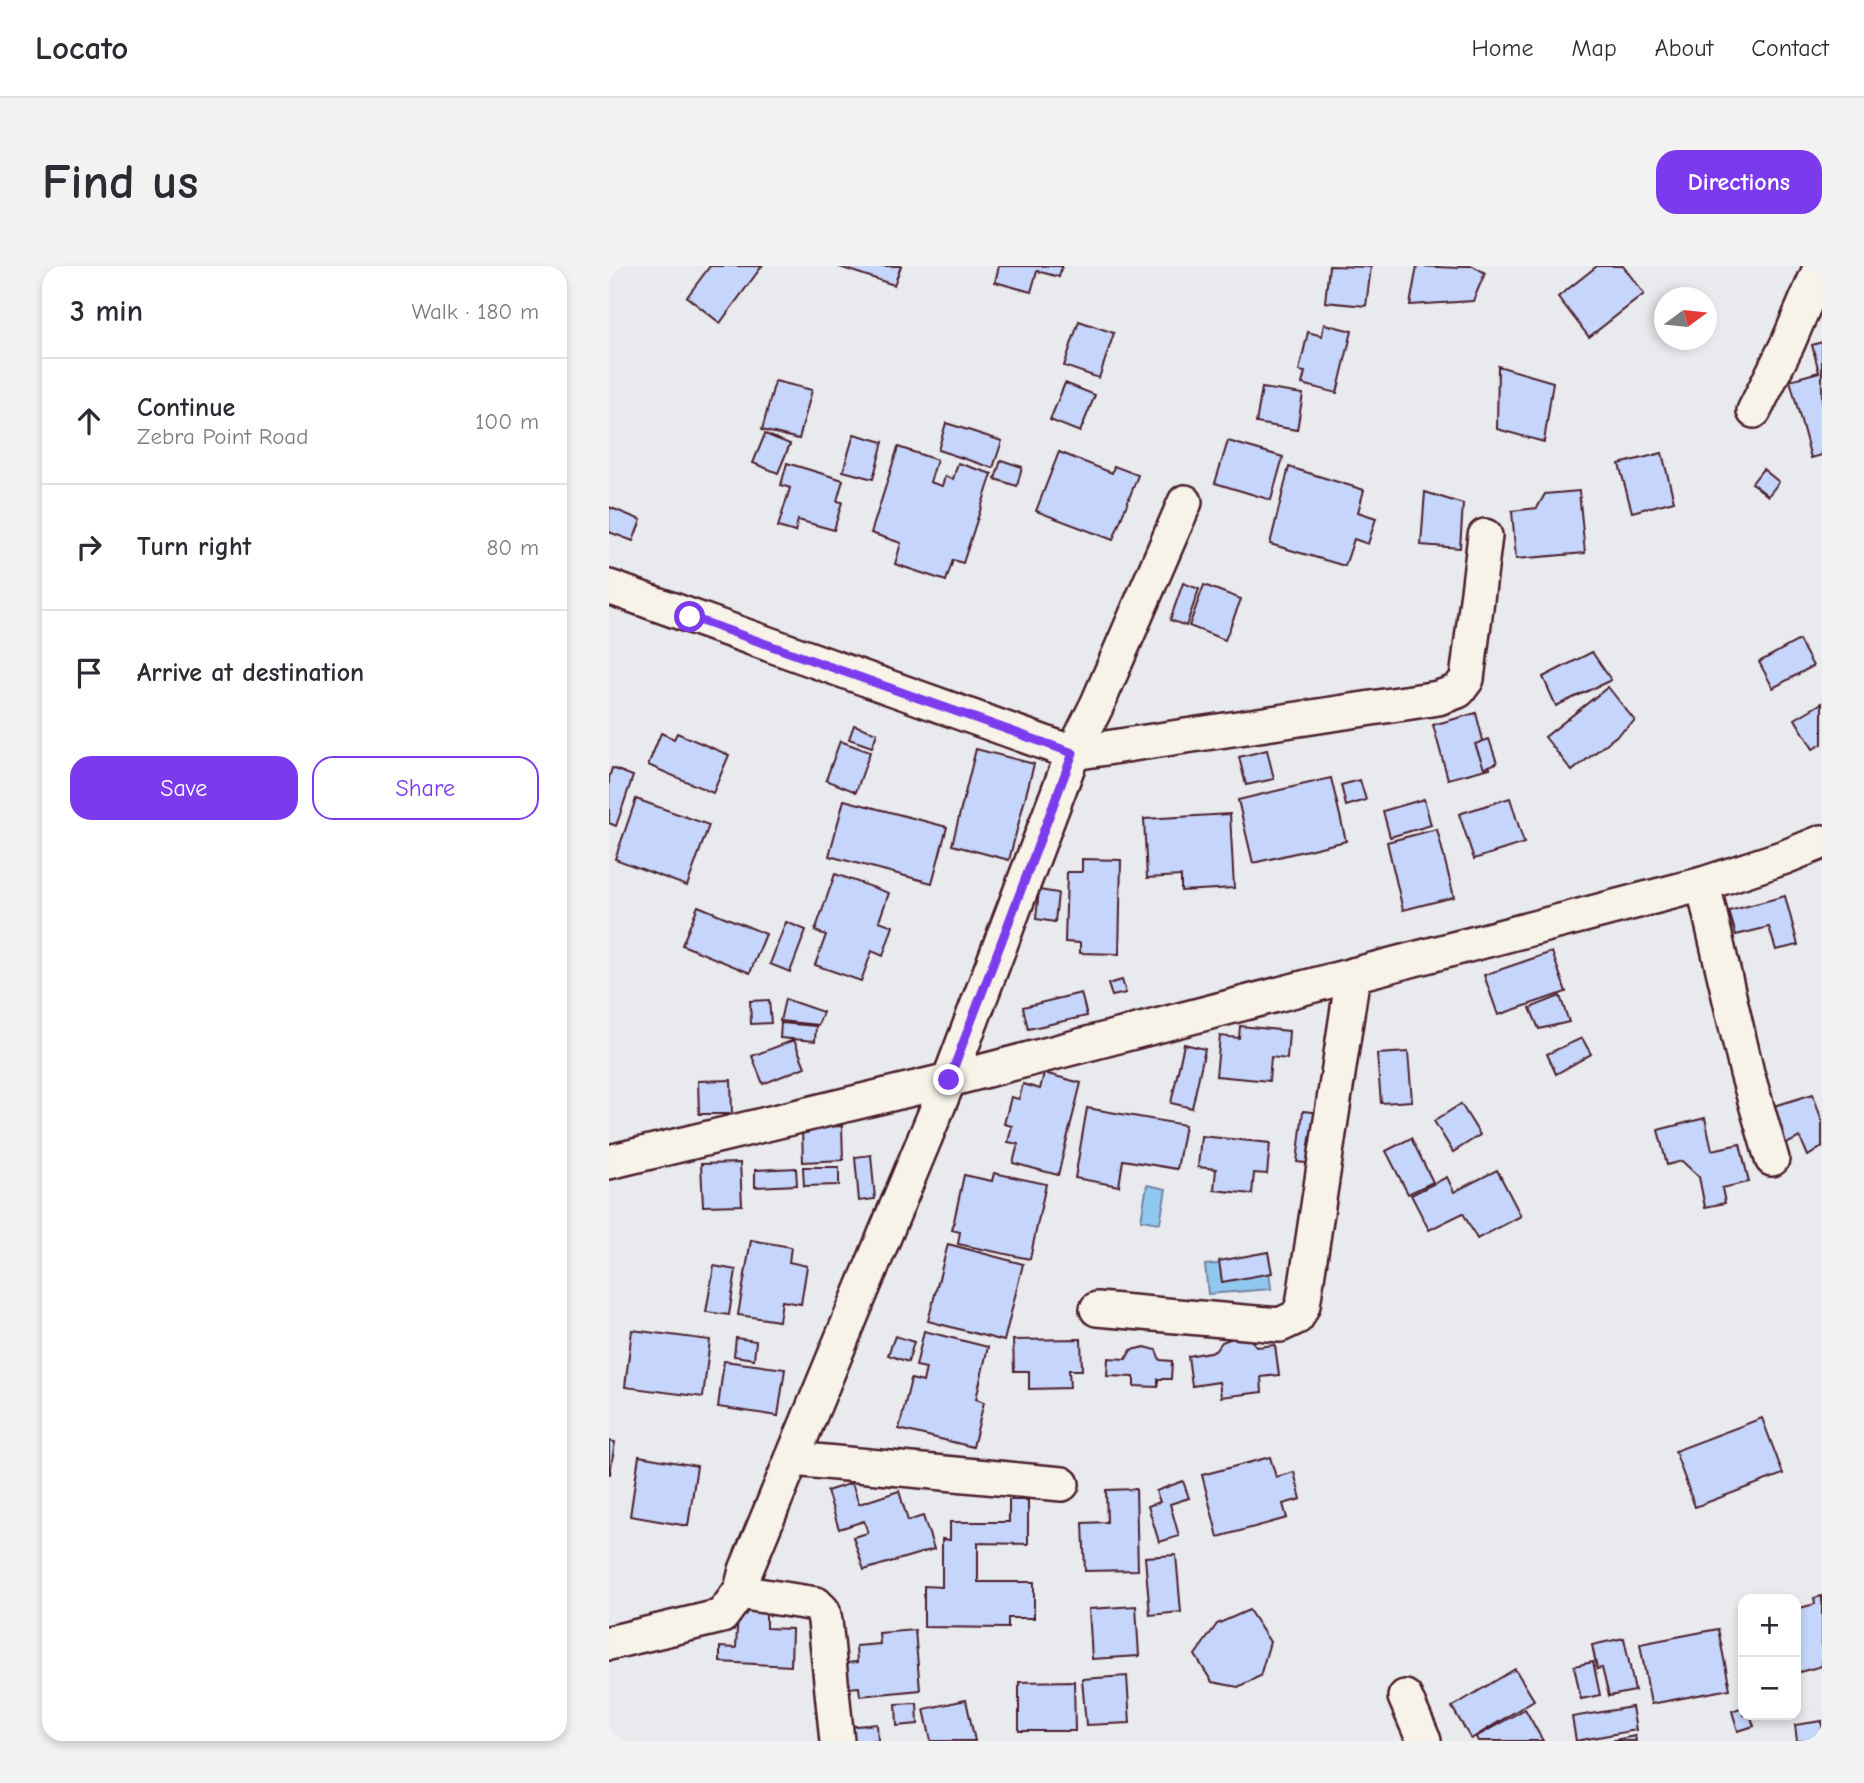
<!DOCTYPE html>
<meta charset="utf-8">
<style>
body{margin:0;font-family:"Comic Neue",sans-serif;background:#f2f2f3;color:#2b2b33}
.controls{position:absolute;right:21px;bottom:21px;display:grid;overflow:hidden;border-radius:14px;box-shadow:0 4px 10px #0003}
.controls button{width:63px;height:63px;display:grid;place-items:center;padding:0;border:0;border-bottom:2px solid #e1e1e2;background:#fff;color:#2b2b33;font:35px sans-serif}
.compass{position:absolute;left:1045px;top:21px;width:63px;height:63px;border-radius:50%;background:#fff;box-shadow:0 4px 10px #0003;rotate:75deg}
.stop{position:absolute;width:21px;height:21px;margin:-16px;border:5px solid #7c3aed;border-radius:50%;background:#fff}
.stop.end{background:#7c3aed;border-color:#fff;box-shadow:0 2px 7px #0008}
.list{margin:0;padding:0;list-style:none}
h2{display:flex;justify-content:space-between;align-items:center;height:91px;margin:0;padding:0 28px;font-size:30px}
h2 small{font-size:23px;font-weight:400;color:#7c7c81}
.list li{display:grid;grid-template-columns:46px 1fr auto;gap:21px;align-items:center;box-sizing:border-box;height:126px;padding:0 28px;border-top:2px solid #e1e1e2}
.list b{display:block;font-size:26px;white-space:nowrap}
.list p{margin:0;font-size:23px;white-space:nowrap;color:#7c7c81}
.list em{font-size:23px;font-style:normal;color:#7c7c81}
.actions{display:flex;gap:14px;padding:21px 28px}
.actions a{flex:1;padding:16px 0;border:2px solid #7c3aed;border-radius:21px;text-align:center;font-size:24px;color:#7c3aed}
.actions .main{background:#7c3aed;color:#fff}
.icon{flex:none;width:38px;height:38px;fill:none;stroke:currentColor;stroke-width:2;stroke-linecap:round;stroke-linejoin:round}
.map{position:relative;flex:none;width:1213px;height:1475px;overflow:hidden;border-radius:21px}
header{display:flex;align-items:center;gap:42px;box-sizing:border-box;height:98px;padding:0 35px;background:#fff;border-bottom:2px solid #e1e1e2}
header strong{font-size:33px}
nav{display:flex;gap:38px;margin-inline-start:auto;font-size:24px}
.intro{display:flex;align-items:center;justify-content:space-between;box-sizing:border-box;height:168px;padding:0 42px}
h1{margin:0;font-size:49px}
.button{padding:18px 32px;border-radius:21px;background:#7c3aed;color:#fff;font-size:24px;font-weight:700}
main{display:flex;gap:42px;padding:0 42px}
aside{flex:1;background:#fff;border-radius:21px;box-shadow:0 4px 10px #0003}
.map>svg:first-child{display:block}
</style>
<header>
<strong>Locato</strong>
<nav><a>Home</a><a>Map</a><a>About</a><a>Contact</a></nav>
</header>
<div class="intro"><h1>Find us</h1><a class="button">Directions</a></div>
<main>
<aside>
<h2>3 min<small>Walk · 180 m</small></h2>
<ul class="list">
<li><svg class="icon" aria-label="ahead" viewBox="0 0 24 24"><path d="M12 20V5M6 11l6-6 6 6"/></svg><div><b>Continue</b><p>Zebra Point Road</p></div><em>100 m</em></li>
<li><svg class="icon" aria-label="right" viewBox="0 0 24 24"><path d="M7 20v-9h11M14 6l5 5-5 5"/></svg><div><b>Turn right</b></div><em>80 m</em></li>
<li><svg class="icon" aria-label="arrive" viewBox="0 0 24 24"><path d="M6 21V4h12l-3 4 3 4H6"/></svg><div><b>Arrive at destination</b></div></li>
</ul>
<div class="actions"><a class="main">Save</a><a>Share</a></div>
</aside>
<div class="map">
<svg width="1213" height="1475" viewBox="0 0 1213 1475">
<rect width="100%" height="100%" fill="#e8eaee"/>
<filter id="ink" filterUnits="userSpaceOnUse"><feTurbulence type="fractalNoise" baseFrequency=".0143" numOctaves="2"/><feDisplacementMap in="SourceGraphic" scale="14" xChannelSelector="R" yChannelSelector="G"/><feConvolveMatrix kernelMatrix="1 2 1 2 8 2 1 2 1" color-interpolation-filters="sRGB"/></filter>
<g filter="url(#ink)">
<g fill="#91c8ef" stroke="#7584a1" stroke-width="2">
<polygon points="538,919 557,923 551,957 532,954"/>
<polygon points="659,994 662,1023 599,1028 596,999"/>
</g>
<g fill="#c6d5fb" stroke="#4a1f2b" stroke-width="2">
<polygon points="101,0 153,0 111,57 78,31"/>
<polygon points="228,0 292,0 285,19"/>
<polygon points="390,0 453,0 450,11 428,5 422,26 386,16"/>
<polygon points="720,0 762,1 757,40 716,36"/>
<polygon points="808,0 849,2 850,0 864,0 876,7 864,35 801,39"/>
<polygon points="988,0 1014,0 1035,28 980,71 949,31"/>
<polygon points="470,55 505,67 490,112 455,100"/>
<polygon points="715,58 743,65 728,127 693,118 696,106 690,105 699,66 713,70"/>
<polygon points="1213,76 1213,189 1202,192 1181,114 1210,106 1203,79"/>
<polygon points="889,100 944,116 935,176 888,163"/>
<polygon points="166,115 203,124 190,173 153,164"/>
<polygon points="456,117 486,129 471,166 441,154"/>
<polygon points="653,122 694,128 688,164 647,157"/>
<polygon points="337,157 393,175 384,202 329,184"/>
<polygon points="156,168 181,178 169,207 144,197"/>
<polygon points="245,168 274,176 264,213 234,205"/>
<polygon points="619,175 674,191 662,234 606,217"/>
<polygon points="289,181 328,194 321,216 333,220 336,210 344,213 349,197 383,208 354,297 344,294 337,315 286,298 292,277 262,267"/>
<polygon points="450,186 503,207 505,200 529,209 504,274 427,245"/>
<polygon points="1053,187 1065,235 1023,246 1010,198"/>
<polygon points="392,194 413,201 408,220 386,213"/>
<polygon points="178,197 234,214 228,235 233,236 225,264 189,254 186,266 169,261 181,222 172,219"/>
<polygon points="680,201 755,224 749,246 767,252 759,278 745,273 736,300 661,278"/>
<polygon points="1154,203 1170,216 1159,230 1143,217"/>
<polygon points="970,225 976,287 907,293 903,245 928,242 936,228"/>
<polygon points="816,226 854,238 851,282 812,279"/>
<polygon points="0,241 32,254 24,275 0,266"/>
<polygon points="574,317 590,323 577,360 561,354"/>
<polygon points="595,319 632,333 616,374 580,360"/>
<polygon points="1190,374 1204,400 1164,422 1150,396"/>
<polygon points="983,386 1002,414 947,440 934,411"/>
<polygon points="999,421 1026,455 963,505 936,471"/>
<polygon points="1213,437 1213,478 1204,483 1186,453"/>
<polygon points="867,447 881,502 839,513 824,459"/>
<polygon points="245,459 268,467 263,481 240,473"/>
<polygon points="52,467 65,473 68,467 120,489 104,527 39,499"/>
<polygon points="880,473 888,497 875,502 866,478"/>
<polygon points="231,475 261,486 247,526 217,514"/>
<polygon points="367,483 425,498 400,594 343,579"/>
<polygon points="658,484 665,513 637,519 630,491"/>
<polygon points="3,502 24,510 7,560 0,557 0,512"/>
<polygon points="722,512 737,575 644,597 629,534"/>
<polygon points="751,514 757,534 737,540 732,519"/>
<polygon points="901,532 915,577 865,593 850,548"/>
<polygon points="27,533 100,559 78,620 6,593"/>
<polygon points="815,533 822,559 781,571 774,545"/>
<polygon points="235,534 338,561 323,617 220,590"/>
<polygon points="621,548 625,622 572,625 572,610 538,612 535,553"/>
<polygon points="828,563 845,631 794,644 778,576"/>
<polygon points="473,593 512,594 510,688 471,687 471,677 456,676 458,606 473,606"/>
<polygon points="226,608 280,627 270,655 284,660 274,690 263,685 252,715 206,699 217,669 206,665"/>
<polygon points="430,624 449,627 446,656 427,653"/>
<polygon points="1176,630 1189,679 1167,684 1160,661 1127,669 1120,645"/>
<polygon points="89,640 157,668 141,707 73,679"/>
<polygon points="177,656 197,664 181,706 161,698"/>
<polygon points="943,686 957,726 889,749 875,709"/>
<polygon points="513,714 517,727 503,730 499,718"/>
<polygon points="472,727 478,750 419,763 414,741"/>
<polygon points="951,730 960,756 930,763 921,742"/>
<polygon points="176,733 214,746 209,759 171,755"/>
<polygon points="160,734 162,757 142,758 141,735"/>
<polygon points="172,757 207,760 206,775 171,772"/>
<polygon points="631,760 680,765 678,793 662,791 660,815 607,810 611,770 630,772"/>
<polygon points="973,772 982,788 947,808 938,788"/>
<polygon points="185,774 196,801 154,818 143,790"/>
<polygon points="575,778 596,783 583,842 562,837"/>
<polygon points="799,786 803,835 772,837 768,788"/>
<polygon points="435,807 472,817 449,909 404,897 409,878 399,876 403,860 395,858 402,831 410,833 414,818 431,823"/>
<polygon points="122,814 123,848 90,848 89,815"/>
<polygon points="1204,828 1213,855 1213,881 1199,890 1191,871 1171,881 1162,841"/>
<polygon points="852,838 871,869 844,886 825,855"/>
<polygon points="478,842 576,859 568,903 514,894 510,920 466,912"/>
<polygon points="694,845 711,847 705,898 688,896"/>
<polygon points="1096,852 1103,884 1131,878 1140,916 1113,922 1116,937 1096,941 1090,911 1073,895 1058,899 1049,864"/>
<polygon points="233,860 234,894 194,896 193,862"/>
<polygon points="592,870 661,877 658,908 645,907 643,928 605,924 607,903 589,901"/>
<polygon points="802,872 824,916 799,928 777,885"/>
<polygon points="262,889 266,933 250,935 246,891"/>
<polygon points="131,897 133,939 94,940 92,898"/>
<polygon points="194,901 230,901 230,919 195,920"/>
<polygon points="187,902 188,919 146,921 146,904"/>
<polygon points="888,904 912,950 868,973 854,947 820,964 802,929 838,911 845,926"/>
<polygon points="385,907 437,918 421,993 349,978 351,966 343,964 355,909 383,915"/>
<polygon points="142,974 182,981 180,996 198,1000 192,1038 173,1035 170,1055 129,1049"/>
<polygon points="339,978 414,998 395,1075 319,1055"/>
<polygon points="659,986 663,1007 613,1016 610,995"/>
<polygon points="105,1000 127,1004 120,1049 97,1046"/>
<polygon points="23,1064 101,1074 94,1131 16,1121"/>
<polygon points="315,1065 379,1081 367,1133 375,1136 364,1181 290,1163 302,1113 314,1116 317,1102 307,1100"/>
<polygon points="286,1070 305,1076 299,1096 279,1089"/>
<polygon points="626,1071 642,1074 648,1081 666,1079 670,1109 652,1111 653,1126 612,1131 610,1116 583,1120 579,1090 606,1085 613,1076"/>
<polygon points="127,1072 147,1075 145,1093 125,1090"/>
<polygon points="472,1073 473,1104 460,1104 461,1122 420,1123 420,1105 405,1105 404,1074"/>
<polygon points="536,1081 547,1084 551,1094 563,1095 562,1113 549,1113 549,1121 525,1120 525,1111 498,1110 499,1092 517,1093 522,1084"/>
<polygon points="115,1095 176,1103 169,1150 109,1141"/>
<polygon points="1153,1152 1174,1208 1086,1241 1066,1185"/>
<polygon points="0,1175 6,1176 1,1208 0,1208"/>
<polygon points="30,1190 88,1200 79,1260 21,1250"/>
<polygon points="661,1191 667,1211 685,1206 692,1233 674,1238 678,1252 609,1271 593,1209"/>
<polygon points="574,1215 580,1232 561,1238 570,1270 550,1276 539,1240 551,1236 547,1225"/>
<polygon points="243,1217 250,1238 290,1225 299,1255 314,1250 325,1283 255,1304 244,1271 259,1267 255,1255 230,1263 218,1225"/>
<polygon points="527,1223 529,1304 476,1305 474,1257 498,1256 497,1224"/>
<polygon points="400,1234 419,1234 419,1278 369,1277 369,1316 425,1316 425,1352 399,1352 399,1362 315,1361 315,1320 333,1321 333,1273 341,1274 341,1256 400,1256"/>
<polygon points="567,1289 572,1346 541,1349 536,1291"/>
<polygon points="1213,1330 1213,1400 1187,1407 1187,1343 1206,1338 1205,1332"/>
<polygon points="527,1340 530,1390 483,1393 480,1343"/>
<polygon points="129,1344 157,1345 157,1362 183,1363 182,1400 111,1396 111,1381 127,1382"/>
<polygon points="640,1344 661,1376 651,1410 629,1421 603,1416 586,1389 608,1358"/>
<polygon points="1109,1363 1121,1423 1042,1438 1031,1378"/>
<polygon points="306,1364 311,1424 251,1430 250,1421 240,1422 237,1397 248,1396 247,1380 271,1378 270,1367"/>
<polygon points="1015,1372 1026,1425 1000,1430 993,1402 988,1403 983,1379"/>
<polygon points="984,1396 991,1429 972,1433 965,1400"/>
<polygon points="906,1403 925,1434 862,1473 843,1441"/>
<polygon points="518,1410 521,1457 477,1459 473,1413"/>
<polygon points="465,1415 466,1465 410,1465 410,1416"/>
<polygon points="357,1434 366,1475 322,1475 315,1443"/>
<polygon points="308,1437 309,1458 288,1460 287,1438"/>
<polygon points="1023,1441 1027,1464 967,1475 963,1451"/>
<polygon points="1134,1441 1134,1449 1141,1449 1145,1460 1129,1465 1123,1445"/>
<polygon points="916,1443 934,1475 869,1475 867,1471"/>
<polygon points="1213,1455 1213,1475 1188,1475 1186,1459"/>
<polygon points="268,1458 269,1475 239,1475 238,1461"/>
<polygon points="1026,1470 1027,1475 1005,1475 1005,1474"/>
</g>
<g fill="none" stroke-linecap="round" stroke-linejoin="round">
<g stroke="#4a1f2b" stroke-width="38">
<g id="minor">
<polyline points="1145,145 1179,77 1212,0"/>
<polyline points="0,321 464,487 829,432 849,425 858,413 876,270"/>
<polyline points="1094,618 1138,807 1163,893"/>
<polyline points="0,896 340,814 1094,618 1176,591 1213,576"/>
<polyline points="488,1043 671,1059 688,1051 694,1039 744,709"/>
<polyline points="184,1193 453,1218"/>
<polyline points="0,1377 113,1350 132,1324"/>
<polyline points="796,1431 815,1475"/>
<polyline points="228,1475 216,1355 214,1345 207,1338 136,1327 132,1324 137,1304 340,814 464,487 488,439 576,236"/>
</g>
</g>
<use href="#minor" stroke="#f7f3e8" stroke-width="33"/>
</g>
</g>
<g fill="none" stroke-linecap="round" stroke-linejoin="round" filter="url(#ink)">
<polyline stroke="#7c3aed" stroke-width="9" points="81,351 464,487 340,814"/>
</g>
</svg>
<div class="controls">
<button>+</button>
<button>−</button>
</div>
<svg class="compass" viewBox="-18 -18 36 36"><path d="M0-13l5 13h-10z" fill="#e53935"/><path d="M0 13l5-13h-10z" fill="#7c7c81"/></svg>
<div class="stop" style="left:81px;top:351px"></div>
<div class="stop end" style="left:340px;top:814px"></div>
</div>
</main>
